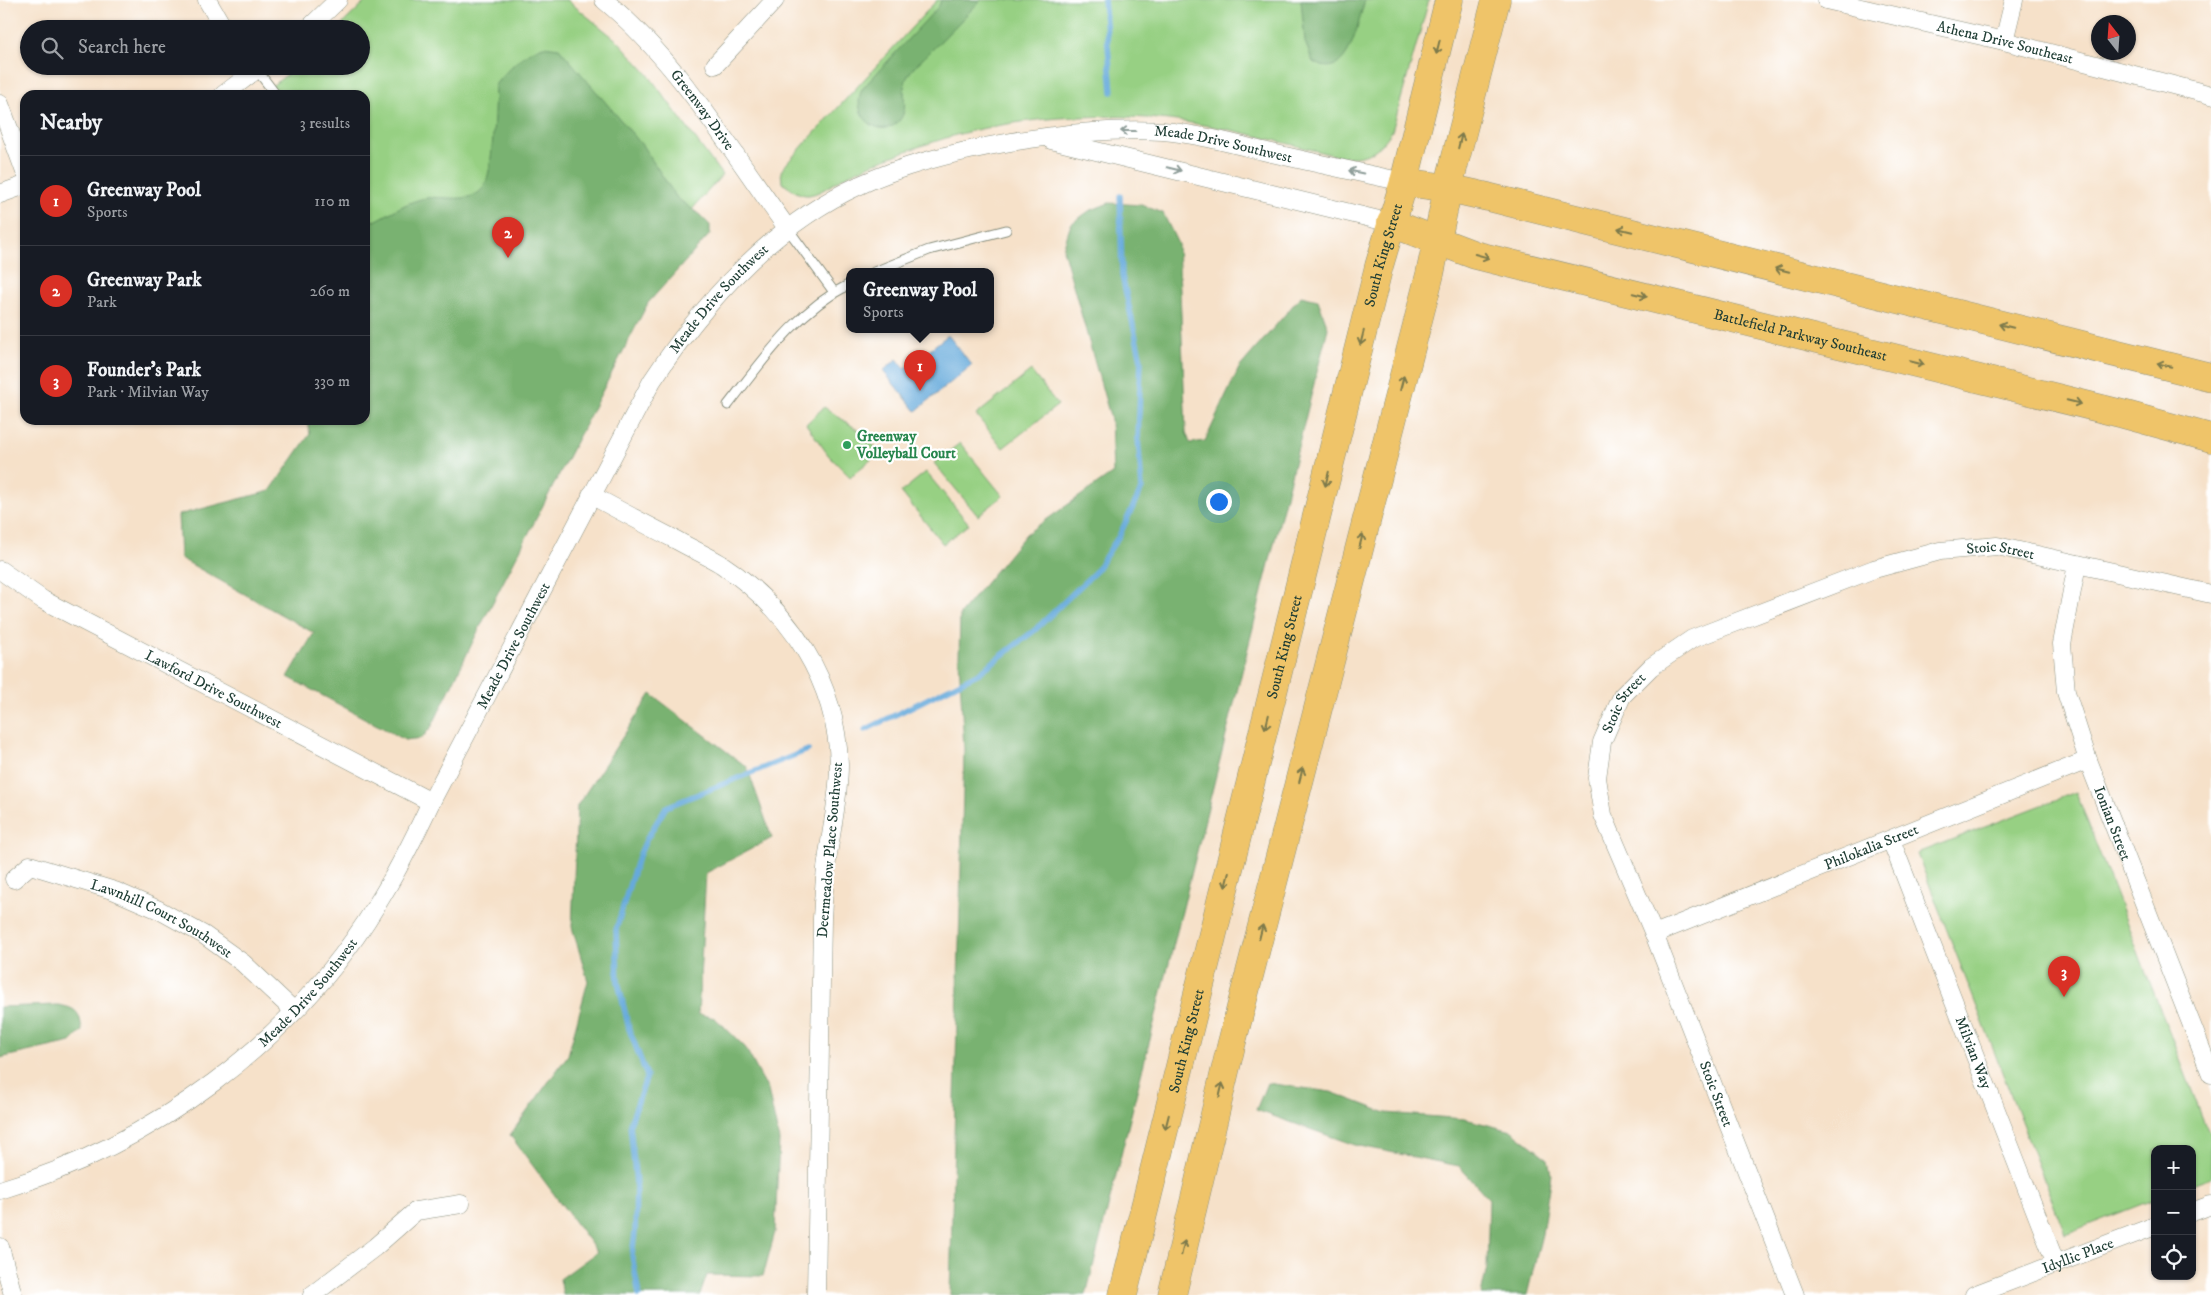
<!DOCTYPE html>
<meta charset="utf-8">
<style>
body{margin:0;font-family:"IM FELL DW Pica",serif;background:#20242c;color:#f1f3f6}
.controls{position:absolute;right:15px;bottom:15px;display:grid;overflow:hidden;border-radius:10px;box-shadow:0 1px 4px #0004}
.controls button{width:45px;height:45px;display:grid;place-items:center;padding:0;border:0;border-bottom:1px solid #363941;background:#171b24;color:#f1f3f6;font:25px sans-serif}
.compass{position:absolute;left:2091px;top:15px;width:45px;height:45px;border-radius:50%;background:#171b24;box-shadow:0 1px 4px #0004;rotate:343deg}
.you{position:absolute;left:1218px;top:501px;width:18px;height:18px;margin:-12px;border:4px solid #fff;border-radius:50%;background:#1a73e8;box-shadow:0 0 0 8px #1a73e833}
.badge{display:grid;place-items:center;width:32px;height:32px;border-radius:50%;background:#d93025;color:#fff;font-size:16px;font-weight:700}
.pin{position:absolute;translate:-50% -41px;filter:drop-shadow(0 1px 2px #0008)}
.pin::after{content:'';position:absolute;top:26px;width:18px;height:15px;background:inherit;clip-path:polygon(0 0,100% 0,50% 100%)}
.popup{position:absolute;left:846px;top:268px;width:148px;height:65px;box-sizing:border-box;display:grid;place-content:center;border-radius:10px;background:#171b24;filter:drop-shadow(0 1px 4px #0005);font-size:16px;white-space:nowrap;color:#9ea1a6}
.popup b{font-size:19px;color:#f1f3f6}
.popup::after{content:'';position:absolute;left:50%;top:100%;margin-left:-10px;border:10px solid transparent;border-top-color:#171b24}
.list{margin:0;padding:0;list-style:none}
h2{display:flex;justify-content:space-between;align-items:center;height:65px;margin:0;padding:0 20px;font-size:21px}
h2 small{font-size:16px;font-weight:400;color:#9ea1a6}
.list li{display:grid;grid-template-columns:32px 1fr auto;gap:15px;align-items:center;box-sizing:border-box;height:90px;padding:0 20px;border-top:1px solid #363941}
.list b{display:block;font-size:19px;white-space:nowrap}
.list p{margin:0;font-size:16px;white-space:nowrap;color:#9ea1a6}
.list em{font-size:16px;font-style:normal;color:#9ea1a6}
.icon{flex:none;width:28px;height:28px;fill:none;stroke:currentColor;stroke-width:2;stroke-linecap:round;stroke-linejoin:round}
.map{position:relative;flex:none;width:2211px;height:1295px;overflow:hidden}
.search{position:absolute;background:#171b24;box-shadow:0 1px 4px #0004;left:20px;top:20px;width:350px;height:55px;display:flex;align-items:center;gap:12px;box-sizing:border-box;padding:0 18px;border-radius:28px;color:#9ea1a6;font-size:19px}
.panel{position:absolute;background:#171b24;box-shadow:0 1px 4px #0004;left:20px;top:90px;width:350px;height:335px;border-radius:15px}
.map>svg:first-child{display:block}
</style>
<div class="map">
<svg width="2211" height="1295" viewBox="0 0 2211 1295">
<rect width="100%" height="100%" fill="#fff"/>
<filter id="ink" filterUnits="userSpaceOnUse"><feTurbulence type="fractalNoise" baseFrequency=".02" numOctaves="2"/><feDisplacementMap in="SourceGraphic" scale="10" xChannelSelector="R" yChannelSelector="G"/><feConvolveMatrix kernelMatrix="1 2 1 2 8 2 1 2 1" color-interpolation-filters="sRGB"/></filter>
<filter id="wash" filterUnits="userSpaceOnUse"><feTurbulence type="fractalNoise" baseFrequency=".0096" numOctaves="4" result="noise"/><feDisplacementMap in="SourceGraphic" scale="20" xChannelSelector="R" yChannelSelector="G"/><feGaussianBlur stdDeviation="1.12" result="paint"/><feColorMatrix in="noise" values="0 0 0 0 0 0 0 0 0 0 0 0 0 0 0 0 0 1.4 0 .05"/><feComposite in="paint" operator="in"/></filter>
<g filter="url(#wash)">
<rect width="100%" height="100%" fill="#f6e1c9"/>
<g fill="#97d083" stroke="#5b865c">
<polygon points="367,0 567,0 619,42 647,73 722,175 563,358 365,342 365,95 259,95 299,66 361,66 361,29 337,29"/>
<path d="M937,0H1429L1392,131C1377,154 1363,160 1337,156C1291,145 1244,131 1197,124C1122,111 1029,115 956,135C919,146 881,159 846,176C834,182 823,193 809,195C799,196 790,188 782,183L781,171L788,162Z"/>
<polygon points="1031,371 1058,405 1003,448 976,415"/>
<polygon points="824,407 867,436 879,453 850,477 829,456 806,424"/>
<polygon points="960,443 1003,496 978,516 934,463"/>
<polygon points="926,472 969,524 943,544 901,492"/>
<polygon points="2076,792 2211,1140 2211,1177 2192,1184 2192,1149 2155,1149 2155,1199 2065,1234 1917,853"/>
</g>
<g fill="#79b271" stroke="#4c7852">
<path d="M941,0H981C964,17 947,35 930,52C923,59 914,66 909,74C898,91 911,107 899,121C880,142 848,114 863,88L939,6Z"/>
<path d="M1301,0H1365C1357,24 1349,84 1313,62L1305,42Z"/>
<path d="M543,46L559,48L642,145L677,198L700,215L710,225V234L648,303L480,627L432,726L422,738L405,740L288,677L314,633L180,558L178,515L270,491L310,434L307,420H365V218L375,221C391,213 409,200 427,198C444,195 470,205 483,188C494,174 494,106 495,85C508,68 524,53 543,46Z"/>
<polygon points="1109,203 1142,205 1163,213 1178,244 1186,432 1190,443 1205,441 1239,368 1301,296 1318,300 1328,328 1086,1295 950,1295 964,749 959,659 960,614 1026,534 1113,473 1111,420 1063,249 1071,224 1089,211"/>
<polygon points="651,694 747,767 772,838 706,873 698,1014 715,1018 745,1047 768,1090 779,1140 775,1232 763,1276 707,1275 700,1295 563,1295 560,1279 597,1252 510,1135 568,1055 588,981 572,927 577,806"/>
<path d="M58,1005C77,1008 80,1012 82,1031L71,1042L0,1058V1007Z"/>
<polygon points="1267,1083 1331,1092 1386,1113 1465,1119 1512,1131 1548,1159 1551,1174 1542,1234 1527,1295 1481,1295 1487,1267 1489,1199 1459,1166 1355,1145 1256,1110"/>
</g>
<polygon fill="#66aadb" stroke="#427488" points="948,335 972,365 916,411 883,371 897,359 905,369"/>
<g fill="none" stroke-linecap="round" stroke-linejoin="round">
<g stroke="#66aadb" stroke-width="5.5">
<polyline points="1104,0 1112,92"/>
<polyline points="865,730 979,673 1035,630 1095,572 1119,536 1142,488 1138,438 1141,360 1122,276 1120,196"/>
<polyline points="639,1295 632,1255 635,1233 636,1184 630,1124 647,1076 629,1029 618,982 616,930 636,863 646,840 666,807 808,750"/>
</g>
</g>
</g>
<g filter="url(#ink)">
<g fill="none" stroke-linecap="round" stroke-linejoin="round">
<g stroke="#8a8f7e" stroke-width="11">
<g id="service">
<polyline points="257,70 276,95"/>
<polyline points="788,229 834,292"/>
<polyline points="874,272 929,250 1006,230"/>
<path d="M728,405C764,359 796,311 850,284"/>
</g>
</g>
<g stroke="#8a8f7e" stroke-width="19">
<g id="minor">
<polyline points="207,0 224,29"/>
<path id="s1" d="M604,0C680,63 730,150 788,229"/>
<path id="s2" d="M1826,0L2004,41L2211,95"/>
<polyline points="308,29 338,0"/>
<polyline points="2004,41 2014,0"/>
<polyline points="715,65 775,0"/>
<polyline points="223,95 261,66"/>
<polyline points="0,104 25,172"/>
<polyline points="1051,140 1391,223"/>
<polyline points="0,194 25,185"/>
<path d="M591,495C620,511 649,526 678,541C692,549 708,556 721,564C790,610 837,681 839,765C839,800 830,835 826,869C824,886 823,902 822,918L816,1295"/>
<path id="s3" d="M2077,564L2062,644L2066,692L2088,760L2211,1074"/>
<path id="s4" d="M0,570L43,600L431,802"/>
<path id="s5" d="M1891,840L2056,1264"/>
<path id="s6" d="M14,879L30,865L115,891L159,910L204,935L243,963L294,1011"/>
<path id="s7" d="M1654,934L2088,760"/>
<path id="s8" d="M0,1190C152,1145 293,1042 376,906C397,873 414,838 431,802L652,381C704,302 772,225 860,185C907,163 959,151 1011,142C1061,134 1111,128 1163,131C1197,134 1230,143 1263,151C1310,162 1357,172 1404,182"/>
<polyline points="2192,1212 2211,1205"/>
<polyline points="0,1247 13,1295"/>
<polyline points="312,1295 375,1247 416,1211 461,1204"/>
<path id="s9" d="M1795,1295L1654,934L1603,815L1597,778L1602,742L1622,696L1651,667L1692,639L1874,569L1940,551L1997,546L2211,594"/>
<path id="s10" d="M1974,1295L2155,1226"/>
</g>
</g>
<g stroke="#8a8f7e" stroke-width="29">
<g id="primary">
<polyline points="1404,182 1448,188 1488,197 2211,377"/>
<path id="s11" d="M1391,223L1475,255L2123,414L2211,438"/>
</g>
</g>
<g stroke="#8a8f7e" stroke-width="29">
<g id="trunk">
<path id="s12" d="M1123,1295L1379,266L1404,182L1449,0"/>
<polyline points="1172,1295 1231,1046 1430,274 1448,188 1496,0"/>
</g>
</g>
<use href="#service" stroke="#fff" stroke-width="9"/>
<use href="#minor" stroke="#fff" stroke-width="18"/>
<use href="#primary" stroke="#efc469" stroke-width="28"/>
<use href="#trunk" stroke="#efc469" stroke-width="28"/>
</g>
<defs><path id="oneway-shaft" d="M-6 0H5M1.5-3L5.5 0L1.5 3" fill="none" stroke-width="1.6" stroke-linecap="round" stroke-linejoin="round" transform="scale(1.25)"/></defs>
<g stroke="#7d7a4c">
<use href="#oneway-shaft" transform="translate(1438 47) rotate(104)"/>
<use href="#oneway-shaft" transform="translate(1460 141) rotate(-76)"/>
<use href="#oneway-shaft" transform="translate(1625 230) rotate(-166)"/>
<use href="#oneway-shaft" transform="translate(1482 256) rotate(15)"/>
<use href="#oneway-shaft" transform="translate(1782 270) rotate(-166)"/>
<use href="#oneway-shaft" transform="translate(1640 295) rotate(14)"/>
<use href="#oneway-shaft" transform="translate(2006 326) rotate(-166)"/>
<use href="#oneway-shaft" transform="translate(1362 338) rotate(104)"/>
<use href="#oneway-shaft" transform="translate(1917 363) rotate(14)"/>
<use href="#oneway-shaft" transform="translate(2164 365) rotate(-166)"/>
<use href="#oneway-shaft" transform="translate(1402 383) rotate(-76)"/>
<use href="#oneway-shaft" transform="translate(2074 402) rotate(14)"/>
<use href="#oneway-shaft" transform="translate(1327 479) rotate(104)"/>
<use href="#oneway-shaft" transform="translate(1361 541) rotate(-76)"/>
<use href="#oneway-shaft" transform="translate(1267 722) rotate(104)"/>
<use href="#oneway-shaft" transform="translate(1301 775) rotate(-76)"/>
<use href="#oneway-shaft" transform="translate(1227 880) rotate(104)"/>
<use href="#oneway-shaft" transform="translate(1261 932) rotate(-76)"/>
<use href="#oneway-shaft" transform="translate(1221 1090) rotate(-77)"/>
<use href="#oneway-shaft" transform="translate(1167 1122) rotate(104)"/>
<use href="#oneway-shaft" transform="translate(1183 1248) rotate(-77)"/>
</g>
<g stroke="#8f9e9a">
<use href="#oneway-shaft" transform="translate(1128 131) rotate(-180)"/>
<use href="#oneway-shaft" transform="translate(1174 169) rotate(14)"/>
<use href="#oneway-shaft" transform="translate(1356 172) rotate(-168)"/>
</g>
</g>
<circle fill="#2e9e5b" stroke="#fff" stroke-width="2" cx="847" cy="445" r="5"/>
<g text-anchor="middle" dominant-baseline="central" stroke-width="4.5" stroke-linejoin="round" paint-order="stroke">
<g font-size="15" fill="#1f3d34" stroke="#fff">
<text stroke="none"><textPath href="#s2" startOffset="184">Athena Drive Southeast</textPath></text>
<text stroke="none"><textPath href="#s1" startOffset="148">Greenway Drive</textPath></text>
<text stroke="none"><textPath href="#s8" startOffset="1736">Meade Drive Southwest</textPath></text>
<text stroke="none"><textPath href="#s12" startOffset="1072">South King Street</textPath></text>
<text stroke="none"><textPath href="#s8" startOffset="1181">Meade Drive Southwest</textPath></text>
<text stroke="none"><textPath href="#s11" startOffset="425">Battlefield Parkway Southeast</textPath></text>
<text stroke="none"><textPath href="#s9" startOffset="1056">Stoic Street</textPath></text>
<text stroke="none"><textPath href="#s8" startOffset="776">Meade Drive Southwest</textPath></text>
<text stroke="none"><textPath href="#s12" startOffset="668">South King Street</textPath></text>
<text stroke="none"><textPath href="#s4" startOffset="245">Lawford Drive Southwest</textPath></text>
<text stroke="none"><textPath href="#s9" startOffset="636">Stoic Street</textPath></text>
<text stroke="none"><textPath href="#s3" startOffset="269">Ionian Street</textPath></text>
<text stroke="none"><textPath href="#s7" startOffset="234">Philokalia Street</textPath></text>
<text transform="translate(830 850) rotate(-85)">Deermeadow Place Southwest</text>
<text stroke="none"><textPath href="#s6" startOffset="164">Lawnhill Court Southwest</textPath></text>
<text stroke="none"><textPath href="#s8" startOffset="371">Meade Drive Southwest</textPath></text>
<text stroke="none"><textPath href="#s12" startOffset="262">South King Street</textPath></text>
<text stroke="none"><textPath href="#s5" startOffset="228">Milvian Way</textPath></text>
<text transform="translate(1716 1094) rotate(69)">Stoic Street</text>
<text stroke="none"><textPath href="#s10" startOffset="111">Idyllic Place</textPath></text>
</g>
<g font-size="15" font-weight="bold" fill="#27864d" stroke="#fff" text-anchor="start">
<text x="857" y="436">Greenway<tspan x="857" dy="17">Volleyball Court</tspan></text>
</g>
</g>
</svg>
<div class="controls">
<button>+</button>
<button>−</button>
<button><svg class="icon" aria-label="locate" viewBox="0 0 24 24"><circle cx="12" cy="12" r="6"/><path d="M12 2v4M12 18v4M2 12h4M18 12h4"/></svg></button>
</div>
<svg class="compass" viewBox="-18 -18 36 36"><path d="M0-13l5 13h-10z" fill="#e53935"/><path d="M0 13l5-13h-10z" fill="#9ea1a6"/></svg>
<div class="you"></div>
<div class="pin badge" style="left:920px;top:391px">1</div>
<div class="popup"><b>Greenway Pool</b>Sports</div>
<div class="pin badge" style="left:508px;top:258px">2</div>
<div class="pin badge" style="left:2064px;top:997px">3</div>
<div class="search"><svg class="icon" aria-label="search" viewBox="0 0 24 24"><circle cx="10" cy="10" r="6"/><path d="M15 15l6 6"/></svg>Search here</div>
<section class="panel">
<h2>Nearby<small>3 results</small></h2>
<ul class="list">
<li><span class="badge">1</span><div><b>Greenway Pool</b><p>Sports</p></div><em>110 m</em></li>
<li><span class="badge">2</span><div><b>Greenway Park</b><p>Park</p></div><em>260 m</em></li>
<li><span class="badge">3</span><div><b>Founder's Park</b><p>Park · Milvian Way</p></div><em>330 m</em></li>
</ul>
</section>
</div>
